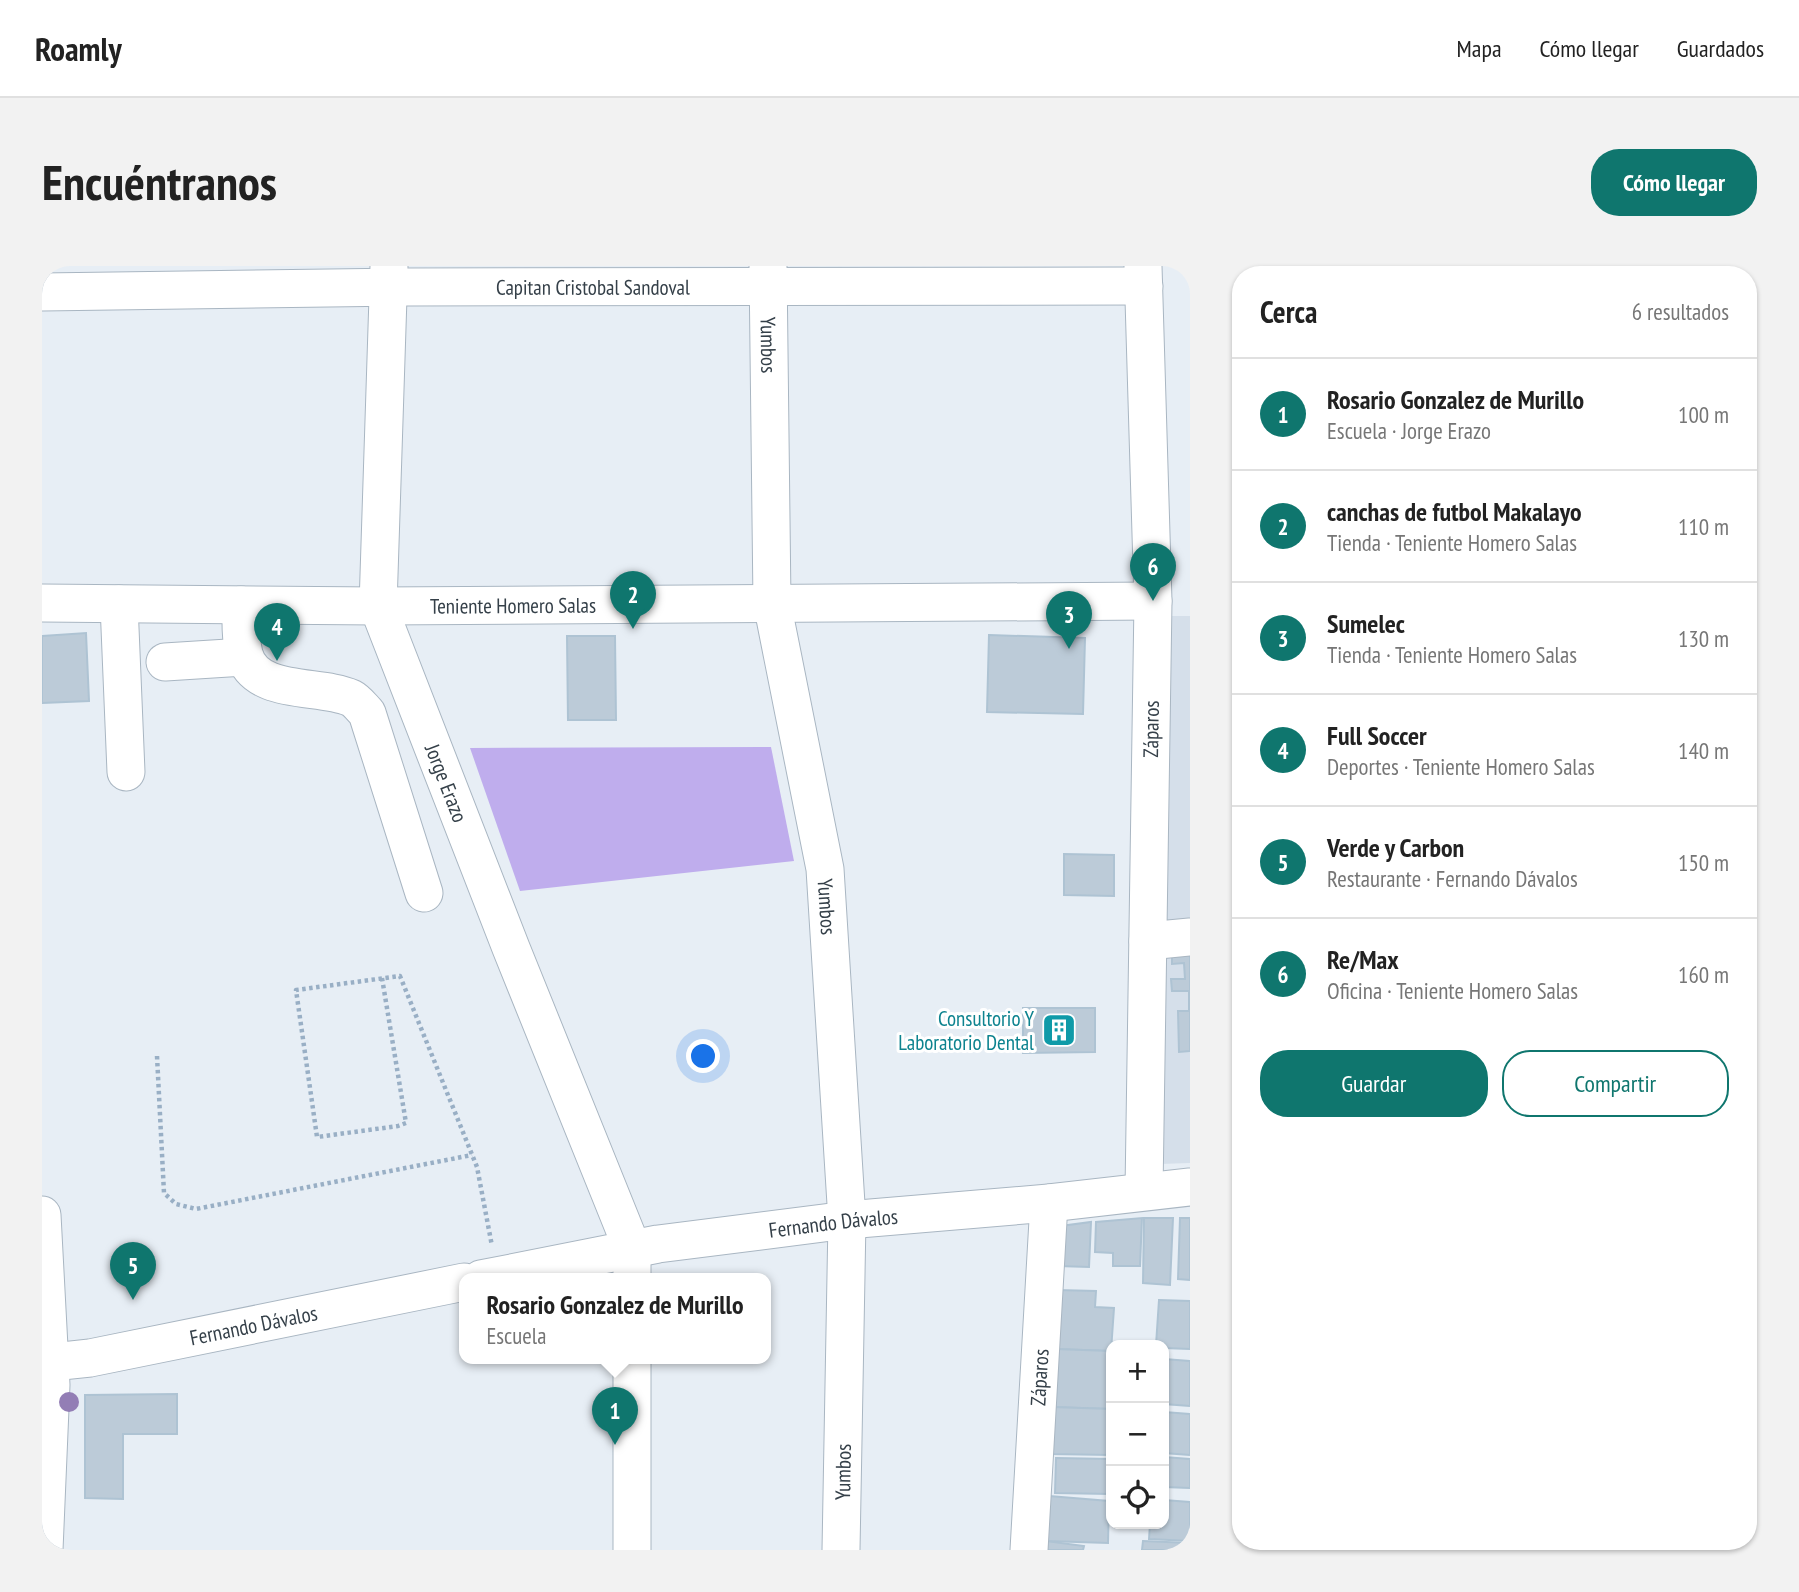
<!DOCTYPE html>
<html lang="es">
<meta charset="utf-8">
<style>
body{margin:0;font-family:"PT Sans Narrow",sans-serif;background:#f2f2f2;color:#222}
.controls{position:absolute;right:21px;bottom:21px;display:grid;overflow:hidden;border-radius:14px;box-shadow:0 2px 5px #0004}
.controls button{width:63px;height:63px;display:grid;place-items:center;padding:0;border:0;border-bottom:2px solid #e0e0e0;background:#fff;color:#222;font:35px sans-serif}
.you{position:absolute;left:662px;top:791px;width:24px;height:24px;margin:-18px;border:5px solid #fff;border-radius:50%;background:#1a73e8;box-shadow:0 0 0 10px #1a73e833}
.badge{display:grid;place-items:center;width:46px;height:46px;border-radius:50%;background:#0f766e;color:#fff;font-size:23px;font-weight:700}
.pin{position:absolute;translate:-50% -58px;filter:drop-shadow(0 2px 4px #0008)}
.pin::after{content:'';position:absolute;top:37px;width:24px;height:21px;background:inherit;clip-path:polygon(0 0,100% 0,50% 100%)}
.popup{position:absolute;left:417px;top:1007px;width:312px;height:91px;box-sizing:border-box;display:grid;place-content:center;border-radius:14px;background:#fff;filter:drop-shadow(0 2px 5px #0005);font-size:23px;white-space:nowrap;color:#767676}
.popup b{font-size:26px;color:#222}
.popup::after{content:'';position:absolute;left:50%;top:100%;margin-left:-14px;border:14px solid transparent;border-top-color:#fff}
.list{margin:0;padding:0;list-style:none}
h2{display:flex;justify-content:space-between;align-items:center;height:91px;margin:0;padding:0 28px;font-size:30px}
h2 small{font-size:23px;font-weight:400;color:#767676}
.list li{display:grid;grid-template-columns:46px 1fr auto;gap:21px;align-items:center;box-sizing:border-box;height:112px;padding:0 28px;border-top:2px solid #e0e0e0}
.list b{display:block;font-size:26px;white-space:nowrap}
.list p{margin:0;font-size:23px;white-space:nowrap;color:#767676}
.list em{font-size:23px;font-style:normal;color:#767676}
.actions{display:flex;gap:14px;padding:21px 28px}
.actions a{flex:1;padding:16px 0;border:2px solid #0f766e;border-radius:28px;text-align:center;font-size:24px;color:#0f766e}
.actions .main{background:#0f766e;color:#fff}
.icon{flex:none;width:38px;height:38px;fill:none;stroke:currentColor;stroke-width:2;stroke-linecap:round;stroke-linejoin:round}
.map{position:relative;flex:none;width:1148px;height:1284px;overflow:hidden;border-radius:28px}
header{display:flex;align-items:center;gap:42px;box-sizing:border-box;height:98px;padding:0 35px;background:#fff;border-bottom:2px solid #e0e0e0}
header strong{font-size:33px}
nav{display:flex;gap:38px;margin-inline-start:auto;font-size:24px}
.intro{display:flex;align-items:center;justify-content:space-between;box-sizing:border-box;height:168px;padding:0 42px}
h1{margin:0;font-size:49px}
.button{padding:18px 32px;border-radius:28px;background:#0f766e;color:#fff;font-size:24px;font-weight:700}
main{display:flex;gap:42px;padding:0 42px}
aside{flex:1;background:#fff;border-radius:28px;box-shadow:0 2px 5px #0004}
.map>svg:first-child{display:block}
</style>
<header>
<strong>Roamly</strong>
<nav><a>Mapa</a><a>Cómo llegar</a><a>Guardados</a></nav>
</header>
<div class="intro"><h1>Encuéntranos</h1><a class="button">Cómo llegar</a></div>
<main>
<div class="map">
<svg width="1148" height="1284" viewBox="0 0 1148 1284">
<rect width="100%" height="100%" fill="#e7eef5"/>
<polygon fill="#d5dfea" points="1119,350 1148,350 1148,897 1118,898"/>
<polygon fill="#bfaded" points="729,481 752,595 478,625 428,482"/>
<g fill="#bccbd8" stroke="#aec3d3" stroke-width="2">
<polygon points="44,367 47,435 0,437 0,370"/>
<polygon points="947,369 1043,372 1041,448 945,446"/>
<polygon points="525,370 573,370 574,454 526,454"/>
<polygon points="1022,588 1072,589 1072,630 1022,629"/>
<polygon points="1148,681 1148,785 1137,786 1136,745 1147,745 1147,725 1130,725 1129,713 1143,713 1142,697 1130,698 1130,682"/>
<polygon points="981,742 1053,742 1053,786 981,787"/>
<polygon points="1100,952 1098,1000 1071,1000 1071,987 1053,986 1054,956"/>
<polygon points="1102,952 1131,952 1128,1019 1101,1017"/>
<polygon points="1138,952 1148,952 1148,1014 1136,1013"/>
<polygon points="1049,956 1047,1001 1016,1000 1019,960"/>
<polygon points="1015,1024 1054,1025 1053,1041 1072,1042 1069,1085 1013,1083"/>
<polygon points="1117,1034 1148,1035 1148,1083 1122,1082 1122,1079 1114,1079"/>
<polygon points="1013,1083 1069,1085 1069,1143 1010,1141"/>
<polygon points="1122,1093 1148,1095 1148,1140 1122,1138"/>
<polygon points="135,1128 135,1168 81,1168 81,1233 43,1232 43,1129"/>
<polygon points="1010,1141 1069,1143 1069,1189 1008,1188"/>
<polygon points="1122,1146 1148,1148 1148,1189 1122,1187"/>
<polygon points="1122,1191 1148,1193 1148,1222 1122,1221"/>
<polygon points="1014,1192 1069,1193 1069,1240 1069,1228 1013,1227"/>
<polygon points="1007,1230 1067,1235 1066,1277 1004,1275"/>
<polygon points="1122,1234 1148,1236 1148,1275 1107,1273 1108,1258 1122,1258"/>
<polygon points="1004,1275 1042,1280 1041,1284 1004,1284"/>
<polygon points="1101,1275 1148,1277 1148,1284 1100,1284"/>
</g>
<g fill="none" stroke-linecap="round" stroke-linejoin="round">
<g stroke="#a9b6c2" stroke-width="39">
<g id="minor">
<path id="s1" d="M347,0L336,340L469,682L590,982V1013"/>
<path id="s2" d="M726,0L730,337L783,603L805,954L799,1284"/>
<polyline points="1101,0 1111,335 1102,925"/>
<path id="s3" d="M0,26L362,21L1102,20"/>
<path id="s4" d="M0,337L336,340L1111,335"/>
<polyline points="77,338 84,506"/>
<path d="M199,339C199,355 198,372 202,388C213,430 278,418 309,432C315,435 320,442 325,447L382,627"/>
<polyline points="123,396 202,391"/>
<polyline points="1106,675 1148,671"/>
<polyline points="0,949 9,1119 2,1284"/>
<path id="s5" d="M439,1013L616,978L805,954L1007,937L1148,921"/>
<path id="s6" d="M0,1097L48,1092L422,1016"/>
<polyline points="590,1284 590,1093"/>
<path id="s7" d="M987,1284L1007,937"/>
</g>
</g>
<g stroke="#99afc5" stroke-width="4.5" stroke-dasharray="3.5 3.5" stroke-linecap="butt">
<polyline points="340,712 364,857 356,860 275,871 254,724 358,710 435,901 450,980"/>
<polyline points="115,790 122,927 134,938 154,943 430,889"/>
</g>
<use href="#minor" stroke="#fff" stroke-width="37"/>
</g>
<circle fill="#937eb5" cx="27" cy="1136" r="10"/>
<defs>
<g id="building-square" transform="scale(1.75)"><rect x="-9" y="-9" width="18" height="18" rx="4" fill="#0f9aa8" stroke="#fff"/><path d="M-4-6H4V6H1V3H-1V6H-4ZM-2.5-4.3h1.7v1.8h-1.7ZM.8-4.3h1.7v1.8H.8ZM-2.5-1h1.7V.8h-1.7ZM.8-1h1.7V.8H.8Z" fill="#fff"/></g>
</defs>
<g fill-rule="evenodd">
<use href="#building-square" x="1017" y="764"/>
</g>
<g text-anchor="middle" dominant-baseline="central" stroke-width="6" stroke-linejoin="round" paint-order="stroke">
<g font-size="21" fill="#354049" stroke="#fff">
<text stroke="none"><textPath href="#s3" startOffset="551">Capitan Cristobal Sandoval</textPath></text>
<text stroke="none"><textPath href="#s2" startOffset="79">Yumbos</textPath></text>
<text stroke="none"><textPath href="#s4" startOffset="471">Teniente Homero Salas</textPath></text>
<text transform="translate(1109 463) rotate(-89)">Záparos</text>
<text stroke="none"><textPath href="#s1" startOffset="530">Jorge Erazo</textPath></text>
<text stroke="none"><textPath href="#s2" startOffset="646">Yumbos</textPath></text>
<text stroke="none"><textPath href="#s5" startOffset="357">Fernando Dávalos</textPath></text>
<text stroke="none"><textPath href="#s6" startOffset="215">Fernando Dávalos</textPath></text>
<text stroke="none"><textPath href="#s7" startOffset="173">Záparos</textPath></text>
<text transform="translate(801 1206) rotate(-89)">Yumbos</text>
</g>
<g font-size="21" fill="#0d838f" stroke="#fff" text-anchor="end">
<text x="992" y="752">Consultorio Y<tspan x="992" dy="24">Laboratorio Dental</tspan></text>
</g>
</g>
</svg>
<div class="controls">
<button>+</button>
<button>−</button>
<button><svg class="icon" aria-label="locate" viewBox="0 0 24 24"><circle cx="12" cy="12" r="6"/><path d="M12 2v4M12 18v4M2 12h4M18 12h4"/></svg></button>
</div>
<div class="you"></div>
<div class="pin badge" style="left:573px;top:1179px">1</div>
<div class="popup"><b>Rosario Gonzalez de Murillo</b>Escuela</div>
<div class="pin badge" style="left:591px;top:363px">2</div>
<div class="pin badge" style="left:1027px;top:383px">3</div>
<div class="pin badge" style="left:235px;top:395px">4</div>
<div class="pin badge" style="left:91px;top:1034px">5</div>
<div class="pin badge" style="left:1111px;top:335px">6</div>
</div>
<aside>
<h2>Cerca<small>6 resultados</small></h2>
<ul class="list">
<li><span class="badge">1</span><div><b>Rosario Gonzalez de Murillo</b><p>Escuela · Jorge Erazo</p></div><em>100 m</em></li>
<li><span class="badge">2</span><div><b>canchas de futbol Makalayo</b><p>Tienda · Teniente Homero Salas</p></div><em>110 m</em></li>
<li><span class="badge">3</span><div><b>Sumelec</b><p>Tienda · Teniente Homero Salas</p></div><em>130 m</em></li>
<li><span class="badge">4</span><div><b>Full Soccer</b><p>Deportes · Teniente Homero Salas</p></div><em>140 m</em></li>
<li><span class="badge">5</span><div><b>Verde y Carbon</b><p>Restaurante · Fernando Dávalos</p></div><em>150 m</em></li>
<li><span class="badge">6</span><div><b>Re/Max</b><p>Oficina · Teniente Homero Salas</p></div><em>160 m</em></li>
</ul>
<div class="actions"><a class="main">Guardar</a><a>Compartir</a></div>
</aside>
</main>
